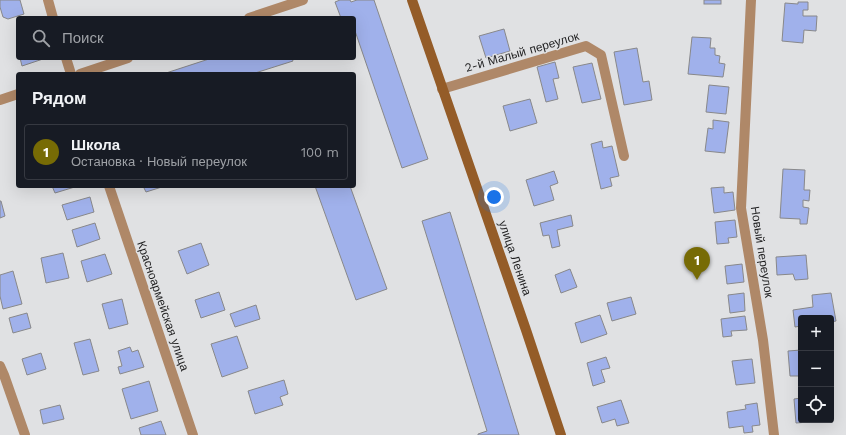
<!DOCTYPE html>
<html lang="ru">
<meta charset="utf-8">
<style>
body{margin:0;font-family:"Work Sans",sans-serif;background:#20242c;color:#f1f3f6}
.controls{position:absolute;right:12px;bottom:12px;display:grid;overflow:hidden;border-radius:4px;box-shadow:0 4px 16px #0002}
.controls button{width:36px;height:36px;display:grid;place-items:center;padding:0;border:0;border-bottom:1px solid #363941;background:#171b24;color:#f1f3f6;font:20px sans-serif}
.you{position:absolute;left:494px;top:197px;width:14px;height:14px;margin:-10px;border:3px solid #fff;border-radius:50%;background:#1a73e8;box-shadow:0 0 0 6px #1a73e833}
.badge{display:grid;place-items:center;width:26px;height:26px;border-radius:50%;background:#776b05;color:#fff;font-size:13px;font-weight:700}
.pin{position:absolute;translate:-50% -33px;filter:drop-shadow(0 1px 2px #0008)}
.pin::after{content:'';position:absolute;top:21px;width:14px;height:12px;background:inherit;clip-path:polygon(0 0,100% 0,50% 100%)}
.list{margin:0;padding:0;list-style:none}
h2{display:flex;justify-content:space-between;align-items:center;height:52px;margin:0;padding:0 16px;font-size:17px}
h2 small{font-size:13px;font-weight:400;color:#9ea1a6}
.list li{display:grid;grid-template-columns:26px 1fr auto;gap:12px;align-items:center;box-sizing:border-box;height:56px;margin:0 8px 8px;padding:0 8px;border:1px solid #363941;border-radius:4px}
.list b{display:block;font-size:15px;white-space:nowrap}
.list p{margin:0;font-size:13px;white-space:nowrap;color:#9ea1a6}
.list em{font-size:13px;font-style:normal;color:#9ea1a6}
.icon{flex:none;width:22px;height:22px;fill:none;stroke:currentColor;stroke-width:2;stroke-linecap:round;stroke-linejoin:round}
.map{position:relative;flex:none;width:846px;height:435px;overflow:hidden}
.search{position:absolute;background:#171b24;box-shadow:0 4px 16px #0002;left:16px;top:16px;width:340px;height:44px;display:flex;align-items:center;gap:10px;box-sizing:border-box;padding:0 14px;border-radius:4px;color:#9ea1a6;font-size:15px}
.panel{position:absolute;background:#171b24;box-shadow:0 4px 16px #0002;left:16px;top:72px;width:340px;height:116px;border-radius:4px}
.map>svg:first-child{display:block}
</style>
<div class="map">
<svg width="846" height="435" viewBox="0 0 846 435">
<rect width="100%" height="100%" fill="#e0e1e3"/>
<g fill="#a0b1eb" stroke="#88888a">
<polygon points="0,0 20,0 24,14 8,19 3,17 0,7"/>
<polygon points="340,0 350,0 351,2 357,0 374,0 428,159 402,168 354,28 354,18 341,18 335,2"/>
<rect x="704" y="0" width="17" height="4"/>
<polygon points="798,2 808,2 808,10 803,10 803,16 817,16 816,31 804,30 803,43 782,41 785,3 798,4"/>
<polygon points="504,29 510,51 486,58 479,36"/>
<polygon points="692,37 711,38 710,48 715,48 715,55 720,56 719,63 725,64 723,77 688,74"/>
<polygon points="637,48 643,82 649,81 652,100 624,105 614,52"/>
<polygon points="20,58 43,58 43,59 22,66"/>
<polygon points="212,58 292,58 293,61 252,74 163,74"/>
<polygon points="555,62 559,78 553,79 558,99 546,102 537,67"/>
<polygon points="592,63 601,99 582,103 573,67"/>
<polygon points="709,85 729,87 726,114 706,112"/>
<polygon points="530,99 537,123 510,131 503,106"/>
<polygon points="713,120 729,122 725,153 705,151 708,128 713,129"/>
<polygon points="602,141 603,148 612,146 619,176 610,178 612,186 601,189 591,144"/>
<polygon points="783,169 805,170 804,190 810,190 809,201 803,200 803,207 809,208 807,224 800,224 800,219 780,218"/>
<polygon points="554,171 558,183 550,186 554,200 534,206 526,180"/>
<polygon points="52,186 78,186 55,193"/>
<polygon points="143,186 165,186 146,192"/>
<polygon points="315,186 350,186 387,289 356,300"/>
<polygon points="724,187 724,193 733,192 735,210 714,213 711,188"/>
<polygon points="90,197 94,212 67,220 62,205"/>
<polygon points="0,201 1,201 5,216 0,218"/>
<polygon points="450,212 519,435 478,435 478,434 487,431 422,221"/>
<polygon points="571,215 573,226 557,230 560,246 552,248 549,235 543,236 540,223"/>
<polygon points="735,220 737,237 728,238 729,243 717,244 715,222"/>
<polygon points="95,223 100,239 77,247 72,230"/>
<polygon points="201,243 209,265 187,274 178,251"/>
<polygon points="63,253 69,278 46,283 41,258"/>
<polygon points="105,254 112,274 87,282 81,261"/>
<polygon points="806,255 808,279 795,280 793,274 777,275 776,257"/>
<polygon points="742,264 744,282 727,284 725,266"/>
<polygon points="570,269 577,287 561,293 555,275"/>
<polygon points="13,271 22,304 3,309 0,296 0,275"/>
<polygon points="219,292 225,310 201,318 195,300"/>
<polygon points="744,293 745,311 730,313 728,295"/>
<polygon points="831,293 836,321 831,322 831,318 801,318 801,326 795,327 793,310 813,307 812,295"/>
<polygon points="631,297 636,314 612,321 607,303"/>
<polygon points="122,299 128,324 109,329 102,304"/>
<polygon points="256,305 260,319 235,327 230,314"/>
<polygon points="27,313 31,328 13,333 9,318"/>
<polygon points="600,315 607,334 581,343 575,323"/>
<polygon points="745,316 747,330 731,331 732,336 723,337 721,319"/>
<polygon points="237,336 248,368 222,377 211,344"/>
<polygon points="90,339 99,371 83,375 74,343"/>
<polygon points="130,347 132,352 138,350 144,367 120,374 118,367 122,366 118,351"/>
<polygon points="801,350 801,376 790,376 788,351"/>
<polygon points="41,353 46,369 27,375 22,359"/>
<polygon points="606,357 610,368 601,370 605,382 593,386 587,363"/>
<polygon points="752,359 755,383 736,385 732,361"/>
<polygon points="284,380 288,394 280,397 283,405 255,414 248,391"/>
<polygon points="149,381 158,411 131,419 122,389"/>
<polygon points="801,398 801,420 821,420 821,421 796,423 794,399"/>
<polygon points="621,400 629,423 617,426 615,419 602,423 597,407"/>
<polygon points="757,403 760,425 752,426 753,432 744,433 743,426 729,428 727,412 746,409 745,405"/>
<polygon points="60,405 64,419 43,424 40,410"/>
<polygon points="161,421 166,435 141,435 139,428"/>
</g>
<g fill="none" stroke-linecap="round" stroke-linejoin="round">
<g stroke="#af8868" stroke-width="10">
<polyline points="48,0 53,18"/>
<polyline points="751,0 741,208 763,340 774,435"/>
<polyline points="249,18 303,0"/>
<polyline points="66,58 71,74"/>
<polyline points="80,74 128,58"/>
<polyline points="442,89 586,46 601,55 624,156"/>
<polyline points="0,100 18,94"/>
<polyline points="109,186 193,435"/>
<polyline points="0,366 4,375 25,435"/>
</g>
<polyline stroke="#945c28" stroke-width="10" points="412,0 526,330 561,435"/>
</g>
<g text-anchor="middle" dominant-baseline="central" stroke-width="3" stroke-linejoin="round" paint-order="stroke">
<g font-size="12" fill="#1e1e1f" stroke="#e0e1e3">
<text transform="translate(522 52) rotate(-16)">2-й Малый переулок</text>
<text transform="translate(762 252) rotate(81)">Новый переулок</text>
<text transform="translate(515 258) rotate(71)">улица Ленина</text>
<text transform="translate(163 306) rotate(71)">Красноармейская улица</text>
</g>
</g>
</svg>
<div class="controls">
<button>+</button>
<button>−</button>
<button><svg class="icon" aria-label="locate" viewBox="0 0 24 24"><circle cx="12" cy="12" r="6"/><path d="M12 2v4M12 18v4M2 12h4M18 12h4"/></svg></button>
</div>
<div class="you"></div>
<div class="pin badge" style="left:697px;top:280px">1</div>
<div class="search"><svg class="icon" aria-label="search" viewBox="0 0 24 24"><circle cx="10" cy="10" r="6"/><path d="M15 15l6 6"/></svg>Поиск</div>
<section class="panel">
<h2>Рядом<small></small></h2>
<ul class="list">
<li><span class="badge">1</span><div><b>Школа</b><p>Остановка · Новый переулок</p></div><em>100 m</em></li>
</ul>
</section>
</div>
